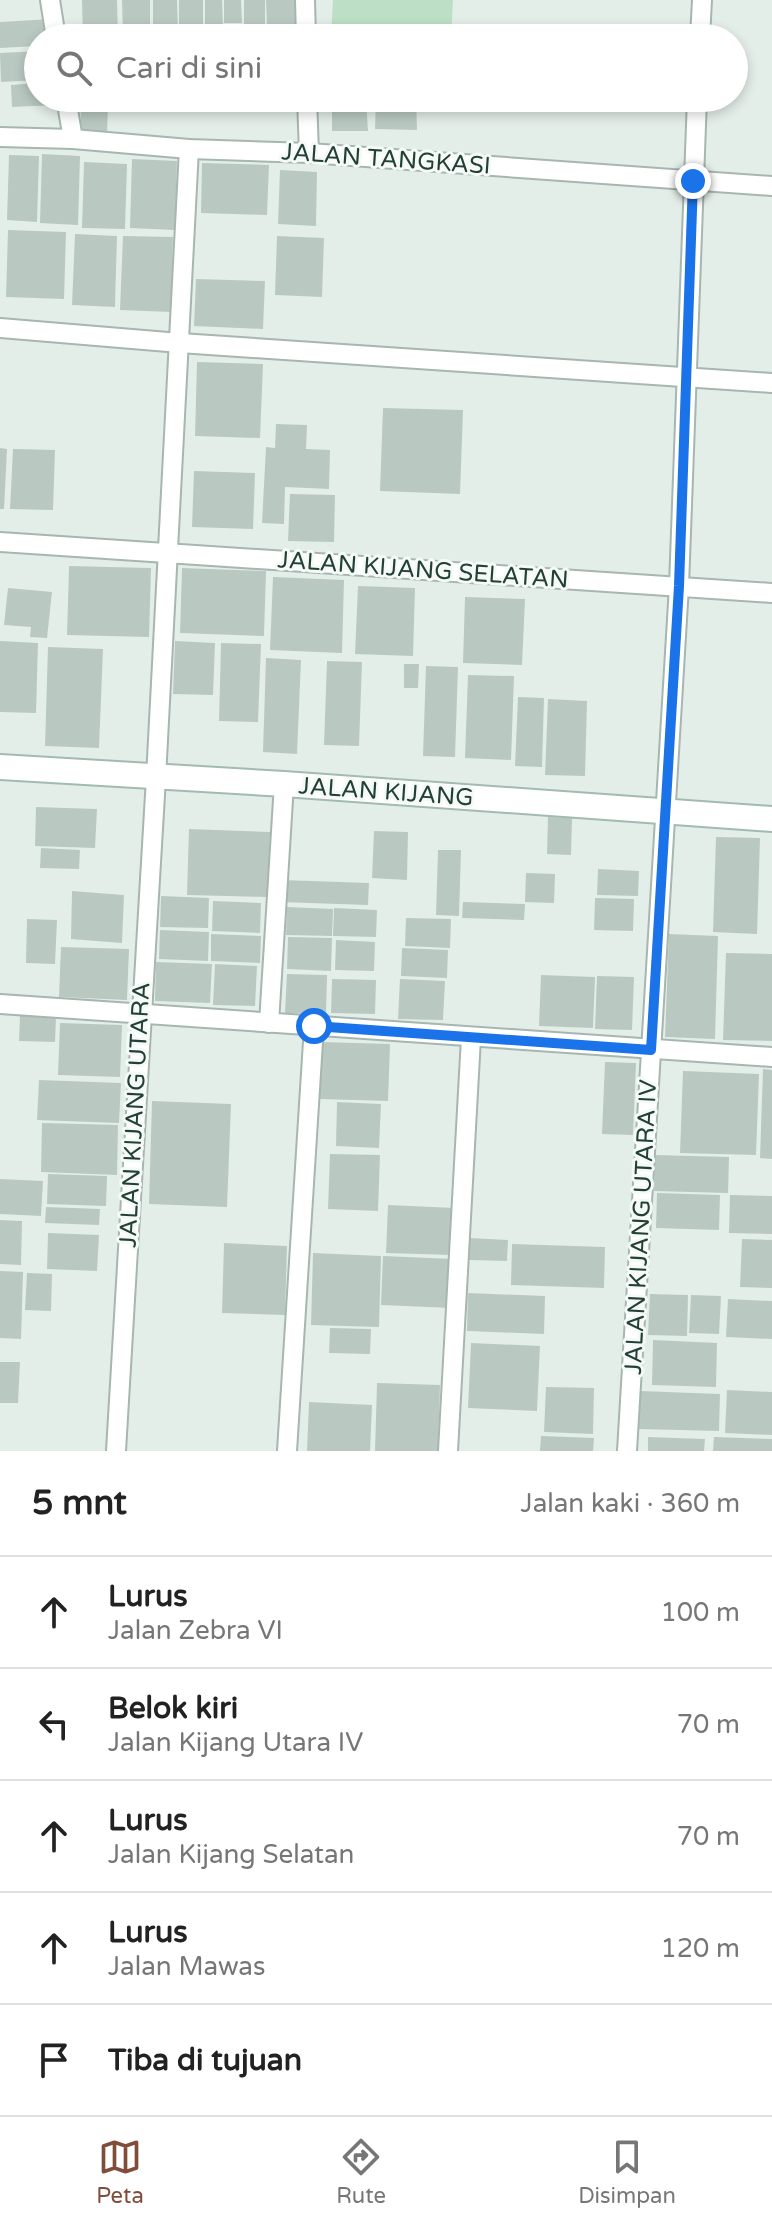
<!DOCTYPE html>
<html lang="id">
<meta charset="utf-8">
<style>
body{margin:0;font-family:"Varela Round",sans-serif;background:#f6f6f6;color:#222}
.stop{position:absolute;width:24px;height:24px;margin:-18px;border:6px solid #1a73e8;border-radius:50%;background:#fff}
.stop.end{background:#1a73e8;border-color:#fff;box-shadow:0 2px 8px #0008}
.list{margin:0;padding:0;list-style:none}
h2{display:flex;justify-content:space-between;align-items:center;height:104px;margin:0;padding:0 32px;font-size:34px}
h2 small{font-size:26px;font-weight:400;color:#767676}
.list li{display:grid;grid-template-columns:52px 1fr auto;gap:24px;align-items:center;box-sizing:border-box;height:112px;padding:0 32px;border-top:2px solid #e0e0e0}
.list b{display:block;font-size:30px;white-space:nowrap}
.list p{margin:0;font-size:26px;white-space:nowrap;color:#767676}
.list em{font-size:26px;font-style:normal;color:#767676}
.icon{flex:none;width:44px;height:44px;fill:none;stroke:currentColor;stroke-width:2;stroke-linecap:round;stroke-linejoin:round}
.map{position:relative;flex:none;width:772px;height:1451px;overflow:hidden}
.search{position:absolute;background:#fff;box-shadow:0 4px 12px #0003;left:24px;right:24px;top:24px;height:88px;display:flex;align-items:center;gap:20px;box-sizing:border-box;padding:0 28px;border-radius:44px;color:#767676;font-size:30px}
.sheet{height:664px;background:#fff}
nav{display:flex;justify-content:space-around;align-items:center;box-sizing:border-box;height:112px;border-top:2px solid #e0e0e0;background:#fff;font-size:22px;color:#767676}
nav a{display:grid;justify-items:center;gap:4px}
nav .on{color:#814d3b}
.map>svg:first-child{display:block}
</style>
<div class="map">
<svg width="772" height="1451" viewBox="0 0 772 1451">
<rect width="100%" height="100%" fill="#e4eee9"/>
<polygon fill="#bcdfc6" points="333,0 453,0 451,38 331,37"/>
<g fill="#b9c9c2">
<polygon points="82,0 117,0 118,38 83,38"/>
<polygon points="122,0 150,0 150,36 123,37"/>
<polygon points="153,0 177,0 178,33 153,33"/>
<polygon points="179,0 203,0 203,26 179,27"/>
<polygon points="205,0 222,0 223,27 205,27"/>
<polygon points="224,0 241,0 242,23 224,23"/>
<polygon points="244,0 265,0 265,25 244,26"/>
<polygon points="266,0 295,0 296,27 267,27"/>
<polygon points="51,19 53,38 38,38 38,46 0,48 0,22"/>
<polygon points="38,51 38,80 1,82 0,53"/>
<polygon points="38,83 38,98 56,98 56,105 12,107 11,85"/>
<polygon points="332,98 366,98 368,131 332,131"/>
<polygon points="376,98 416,98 417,130 375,129"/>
<polygon points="80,103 108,103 107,137 82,136"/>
<polygon points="42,154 80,156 78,225 40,223"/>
<polygon points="9,155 39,156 37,222 7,220"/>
<polygon points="132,159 177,161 175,230 130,228"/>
<polygon points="84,162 127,164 125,229 82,228"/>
<polygon points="202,163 269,165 267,215 201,213"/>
<polygon points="280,170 317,172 316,226 278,224"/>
<polygon points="8,230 66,232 64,299 6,297"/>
<polygon points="75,234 117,236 115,307 72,305"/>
<polygon points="123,236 173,237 171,312 120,310"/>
<polygon points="277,236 324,238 322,297 275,295"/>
<polygon points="196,279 265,281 263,329 194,326"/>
<polygon points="197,362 263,364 260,438 195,436"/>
<polygon points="383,408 463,410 460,494 380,491"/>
<polygon points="276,424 307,425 306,449 330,450 329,489 285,487 284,524 262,523 266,447 275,448"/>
<polygon points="0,448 7,449 4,509 0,509"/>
<polygon points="13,449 55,450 53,510 10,509"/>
<polygon points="194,471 255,473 253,529 192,527"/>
<polygon points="290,494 335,495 334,542 288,541"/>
<polygon points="69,566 151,568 149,637 67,635"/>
<polygon points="182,568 266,571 264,636 180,633"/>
<polygon points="273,577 344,580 342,653 270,650"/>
<polygon points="358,586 415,588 413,656 355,654"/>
<polygon points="8,588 52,592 47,638 30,637 31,627 4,625"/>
<polygon points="465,597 525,599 522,665 463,663"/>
<polygon points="0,641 38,643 36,713 0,712"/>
<polygon points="175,641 215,643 213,695 173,694"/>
<polygon points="221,643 261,644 258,722 219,721"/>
<polygon points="48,647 103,649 99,748 45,746"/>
<polygon points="266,658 301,660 297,754 263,752"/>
<polygon points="327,661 362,662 359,746 324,745"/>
<polygon points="404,664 419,664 418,688 404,688"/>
<polygon points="426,666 458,667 455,757 423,756"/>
<polygon points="468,675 514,676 511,760 465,758"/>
<polygon points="518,697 544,698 542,767 515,766"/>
<polygon points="548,699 587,701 585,776 545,775"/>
<polygon points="36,807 97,809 95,848 35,846"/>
<polygon points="548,817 572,818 571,855 547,854"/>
<polygon points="189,829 270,832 268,897 187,895"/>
<polygon points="374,831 408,832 407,880 372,878"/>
<polygon points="716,837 760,838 757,934 713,932"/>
<polygon points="41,848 80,850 79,869 40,868"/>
<polygon points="438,850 461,850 459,916 436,915"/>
<polygon points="598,869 639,871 638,896 597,895"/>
<polygon points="526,873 555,874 554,903 525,902"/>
<polygon points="281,880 369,883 368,905 280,902"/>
<polygon points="72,891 124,895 122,943 71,939"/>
<polygon points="161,896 209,898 208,928 160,927"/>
<polygon points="595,898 634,899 633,931 594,930"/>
<polygon points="213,901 261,903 260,933 212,931"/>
<polygon points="463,902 525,904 524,920 462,918"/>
<polygon points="287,907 333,909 332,936 286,935"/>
<polygon points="334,908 377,910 376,937 333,936"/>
<polygon points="406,918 451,919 450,948 405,946"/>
<polygon points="27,919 57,920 55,964 26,963"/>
<polygon points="160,930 209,932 208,961 159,959"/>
<polygon points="211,934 261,936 260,963 211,961"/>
<polygon points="669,934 718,936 715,1039 665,1037"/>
<polygon points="288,937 332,938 331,971 287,969"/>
<polygon points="336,940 375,942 374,971 335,970"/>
<polygon points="61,947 129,949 127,1000 59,997"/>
<polygon points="402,948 448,950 447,978 401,976"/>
<polygon points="726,953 772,954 772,1041 723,1040"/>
<polygon points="156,962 212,964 210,1003 155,1001"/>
<polygon points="215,964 257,966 255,1006 213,1005"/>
<polygon points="287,974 327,975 326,1014 285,1013"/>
<polygon points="541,975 595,977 593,1028 539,1026"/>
<polygon points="597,976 634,977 632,1030 595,1029"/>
<polygon points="332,979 376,980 375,1014 331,1013"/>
<polygon points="400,979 445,981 443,1020 398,1019"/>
<polygon points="20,1016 56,1017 55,1042 19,1041"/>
<polygon points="60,1023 122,1025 120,1077 58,1075"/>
<polygon points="321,1042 390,1044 388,1101 319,1099"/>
<polygon points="605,1062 636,1063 633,1135 602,1134"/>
<polygon points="763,1069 772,1070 772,1159 760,1158"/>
<polygon points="683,1071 759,1074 756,1155 680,1153"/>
<polygon points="39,1080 121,1083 119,1123 37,1120"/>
<polygon points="152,1101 231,1104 227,1207 149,1204"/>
<polygon points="337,1102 381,1104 379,1148 336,1146"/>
<polygon points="42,1123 118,1125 117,1175 41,1172"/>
<polygon points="330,1154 380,1155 378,1211 328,1209"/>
<polygon points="655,1155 729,1157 728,1193 654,1191"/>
<polygon points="48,1174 107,1176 106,1206 47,1204"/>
<polygon points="0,1179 43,1181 41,1216 0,1214"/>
<polygon points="657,1193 720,1195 719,1230 656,1228"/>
<polygon points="730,1195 772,1196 772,1234 729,1233"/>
<polygon points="388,1205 455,1208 453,1255 386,1253"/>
<polygon points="46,1207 100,1209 99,1225 45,1223"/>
<polygon points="0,1220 22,1221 21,1265 0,1264"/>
<polygon points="48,1233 99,1235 97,1271 47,1269"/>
<polygon points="470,1238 508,1240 507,1261 469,1260"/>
<polygon points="742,1239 772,1240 772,1288 740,1287"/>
<polygon points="224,1243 287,1246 285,1315 222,1313"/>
<polygon points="512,1244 605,1247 604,1288 511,1285"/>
<polygon points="313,1253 381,1256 379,1327 311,1325"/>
<polygon points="383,1256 453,1259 451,1308 381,1305"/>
<polygon points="0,1271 23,1272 21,1339 0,1338"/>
<polygon points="27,1273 52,1274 51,1311 25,1310"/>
<polygon points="468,1293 545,1296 544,1334 467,1331"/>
<polygon points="650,1294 688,1295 687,1336 648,1335"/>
<polygon points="691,1295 721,1296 719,1334 689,1333"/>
<polygon points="728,1299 772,1301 772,1339 726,1337"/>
<polygon points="330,1328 371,1329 370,1354 329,1353"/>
<polygon points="653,1340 717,1343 716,1387 652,1385"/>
<polygon points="471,1343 540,1346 537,1411 468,1408"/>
<polygon points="0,1362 20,1362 18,1403 0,1403"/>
<polygon points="377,1383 440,1385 438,1451 375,1451"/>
<polygon points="546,1387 594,1388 593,1434 544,1432"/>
<polygon points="727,1390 772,1392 772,1435 725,1433"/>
<polygon points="640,1391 720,1394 719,1431 639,1429"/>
<polygon points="309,1402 372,1405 370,1451 307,1451"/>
<polygon points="541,1436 594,1438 593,1451 540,1451"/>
<polygon points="648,1437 705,1439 704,1451 648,1451"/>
<polygon points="714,1437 772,1439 772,1451 713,1451"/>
</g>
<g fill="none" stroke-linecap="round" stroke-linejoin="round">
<g stroke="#a6b6b0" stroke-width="13">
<polyline id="lane" points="526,98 697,105"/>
</g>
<g stroke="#a6b6b0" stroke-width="22">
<g id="street">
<polyline points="50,0 56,38"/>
<polyline points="305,0 306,38"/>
<polyline points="700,38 702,0"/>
<polyline points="66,98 73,139"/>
<polyline points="307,98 309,153"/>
<polyline points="0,137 73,139 189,149 309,153 772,186"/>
<polyline points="0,328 180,343 772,383"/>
<polyline points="0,542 772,593"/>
<polyline points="0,1004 772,1057"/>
<polyline points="269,1023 284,784"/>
<polyline points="116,1451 156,778 189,149"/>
<polyline points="287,1451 314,1026"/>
<polyline points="448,1451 471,1038"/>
<polyline points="627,1451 679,586 697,98"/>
</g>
</g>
<g stroke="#a2bab1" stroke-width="28">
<polyline id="secondary" points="0,767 284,784 772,819"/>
</g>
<use href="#lane" stroke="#fff" stroke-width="9"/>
<use href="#street" stroke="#fff" stroke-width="18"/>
<use href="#secondary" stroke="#fff" stroke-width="24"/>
</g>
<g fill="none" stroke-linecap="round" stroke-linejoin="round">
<polyline stroke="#1a73e8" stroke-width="10" points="314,1026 651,1050 679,586 693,181"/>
</g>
<g text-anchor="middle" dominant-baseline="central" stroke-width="6" stroke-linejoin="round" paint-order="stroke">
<g font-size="24" fill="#224038" stroke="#f5faf7">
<text transform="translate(386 159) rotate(4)">JALAN TANGKASI</text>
<text transform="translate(423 570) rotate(4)">JALAN KIJANG SELATAN</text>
<text transform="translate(386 792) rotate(4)">JALAN KIJANG</text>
<text transform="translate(135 1115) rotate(-87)">JALAN KIJANG UTARA</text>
<text transform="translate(641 1227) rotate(-87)">JALAN KIJANG UTARA IV</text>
</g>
</g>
</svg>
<div class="stop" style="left:314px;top:1026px"></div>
<div class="stop end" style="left:693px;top:181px"></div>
<div class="search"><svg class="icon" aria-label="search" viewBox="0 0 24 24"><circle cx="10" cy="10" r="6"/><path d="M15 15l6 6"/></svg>Cari di sini</div>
</div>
<section class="sheet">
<h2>5 mnt<small>Jalan kaki · 360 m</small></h2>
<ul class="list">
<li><svg class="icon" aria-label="ahead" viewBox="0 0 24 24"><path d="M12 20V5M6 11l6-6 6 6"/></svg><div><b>Lurus</b><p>Jalan Zebra VI</p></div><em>100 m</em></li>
<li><svg class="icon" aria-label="left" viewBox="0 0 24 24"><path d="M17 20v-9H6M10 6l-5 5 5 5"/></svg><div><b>Belok kiri</b><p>Jalan Kijang Utara IV</p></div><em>70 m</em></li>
<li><svg class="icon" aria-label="ahead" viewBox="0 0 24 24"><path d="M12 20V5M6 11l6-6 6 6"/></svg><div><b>Lurus</b><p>Jalan Kijang Selatan</p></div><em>70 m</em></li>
<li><svg class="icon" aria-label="ahead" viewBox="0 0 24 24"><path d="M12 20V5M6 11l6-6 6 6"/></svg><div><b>Lurus</b><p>Jalan Mawas</p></div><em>120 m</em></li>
<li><svg class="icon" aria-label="arrive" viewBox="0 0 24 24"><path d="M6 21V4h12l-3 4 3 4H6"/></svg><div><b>Tiba di tujuan</b></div></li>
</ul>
</section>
<nav>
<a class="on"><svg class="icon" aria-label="map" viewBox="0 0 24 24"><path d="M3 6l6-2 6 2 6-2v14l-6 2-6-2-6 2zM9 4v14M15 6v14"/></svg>Peta</a>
<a><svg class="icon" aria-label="directions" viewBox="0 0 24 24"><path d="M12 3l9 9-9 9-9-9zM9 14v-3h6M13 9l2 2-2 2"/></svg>Rute</a>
<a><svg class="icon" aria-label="saved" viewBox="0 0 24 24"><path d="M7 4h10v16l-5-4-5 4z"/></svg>Disimpan</a>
</nav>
